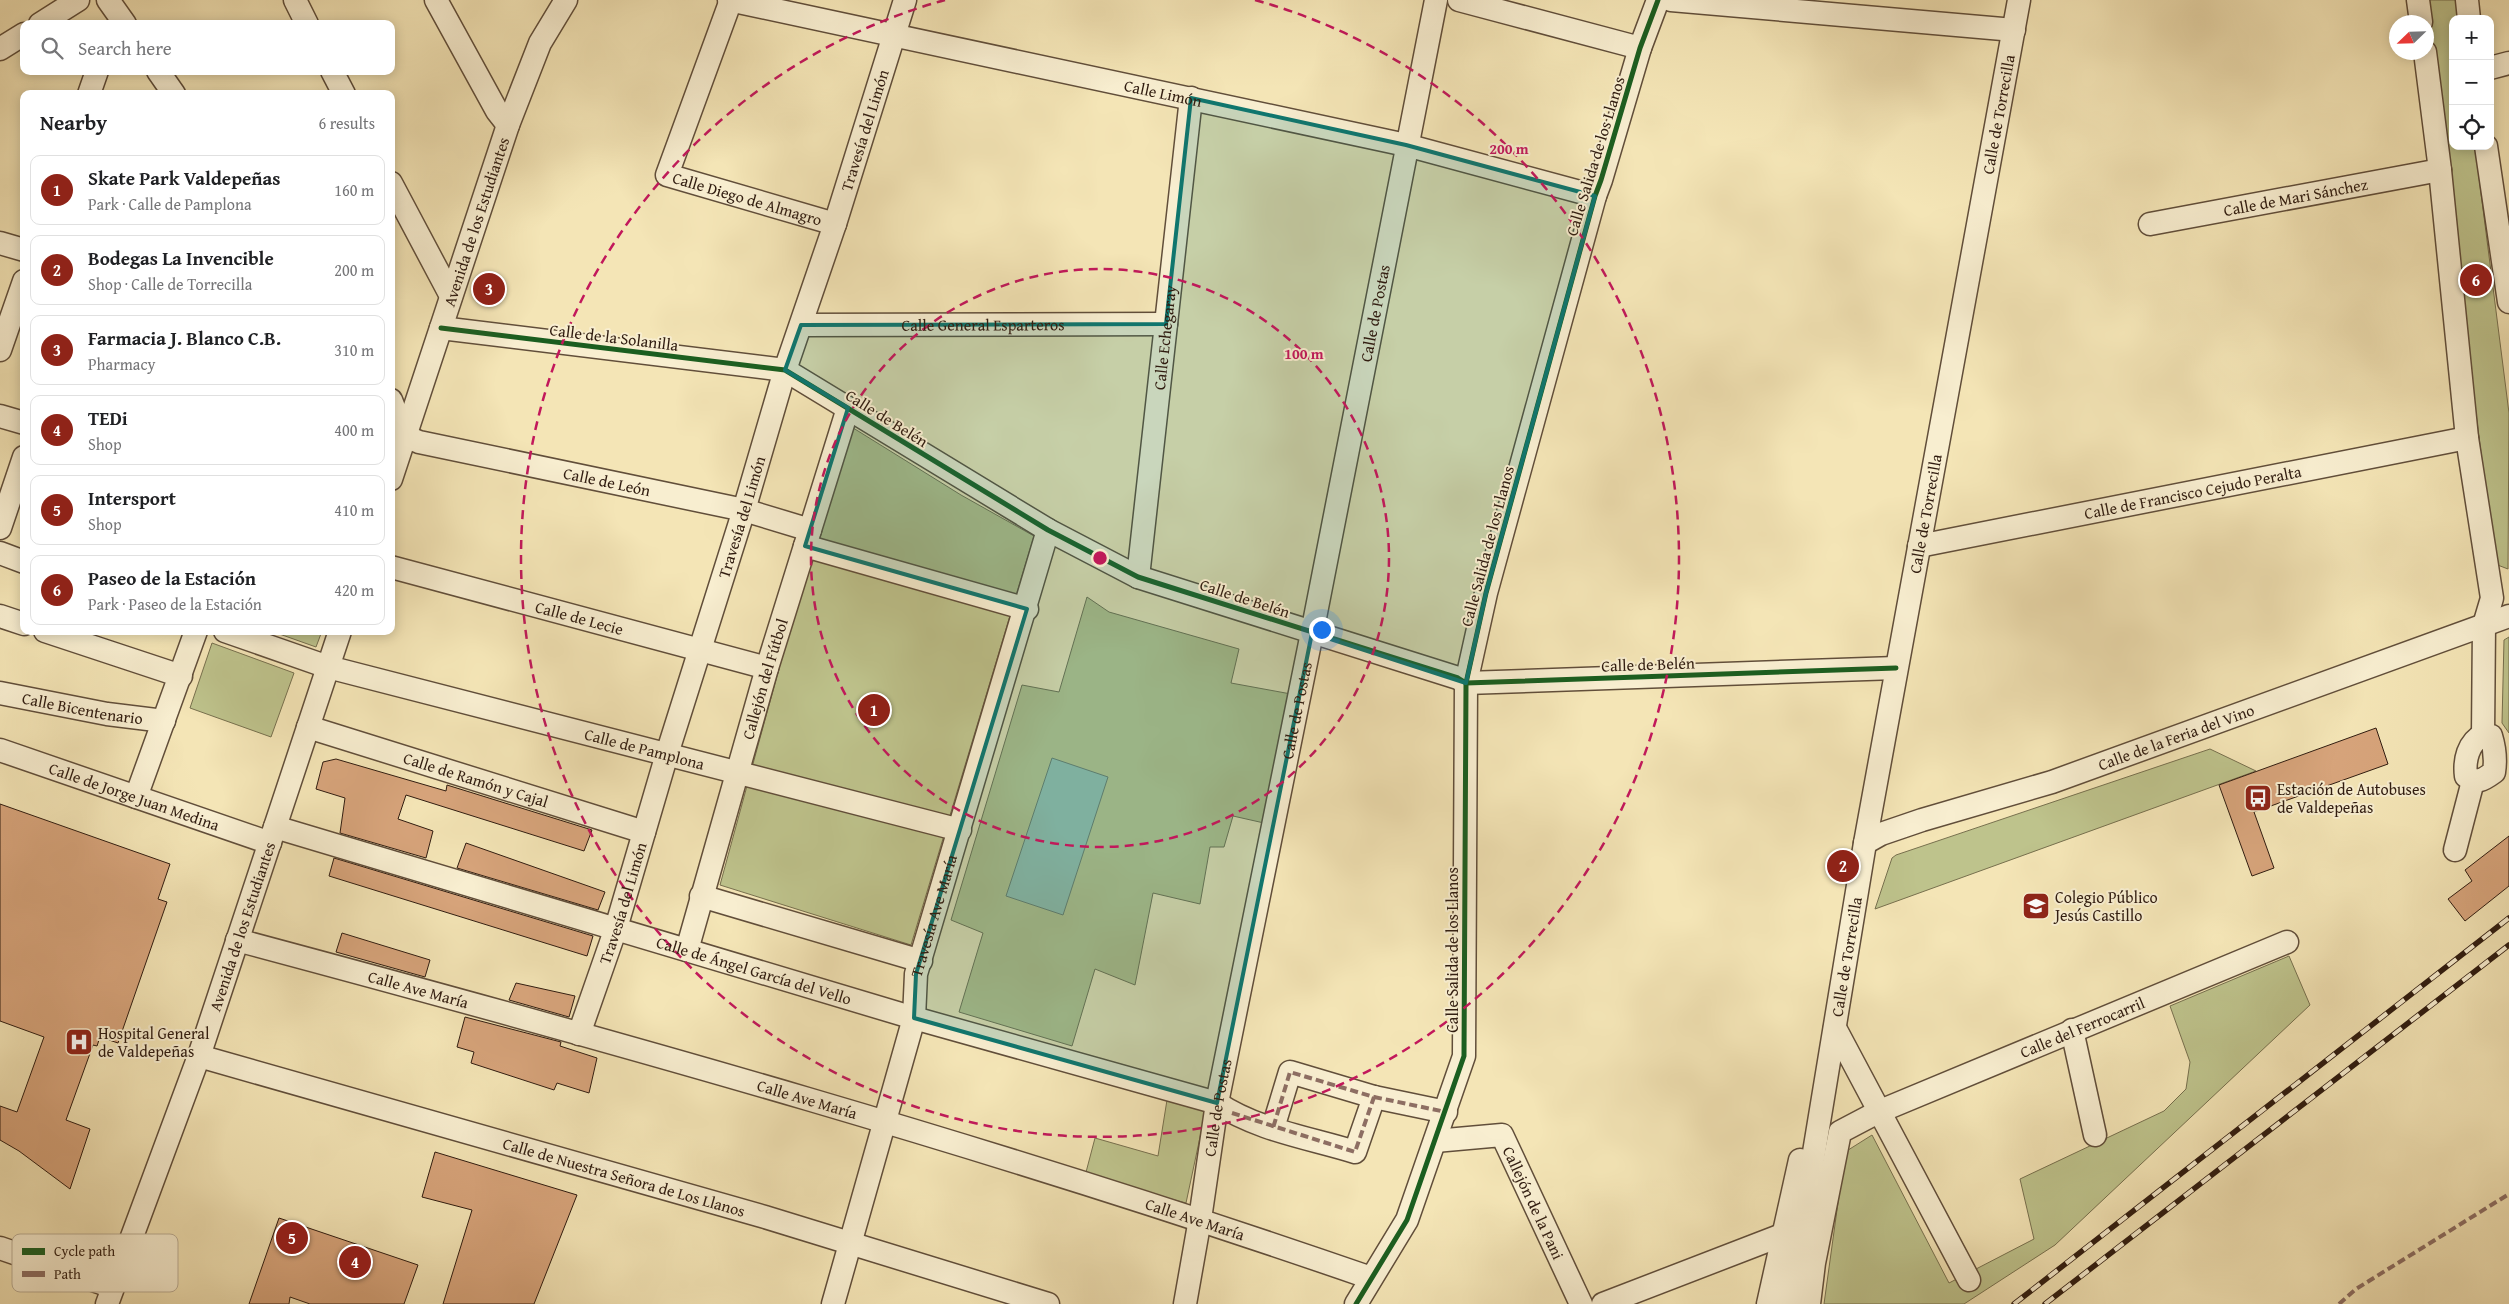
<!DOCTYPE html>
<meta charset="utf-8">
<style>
body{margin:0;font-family:"Gentium Book Plus",serif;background:#f6f6f6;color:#202124}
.controls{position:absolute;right:15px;top:15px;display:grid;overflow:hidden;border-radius:10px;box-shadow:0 2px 12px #0003}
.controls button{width:45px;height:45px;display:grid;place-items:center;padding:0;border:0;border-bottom:1px solid #e0e0e0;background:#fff;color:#202124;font:25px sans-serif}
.compass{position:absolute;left:2389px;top:15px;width:45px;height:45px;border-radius:50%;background:#fff;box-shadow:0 2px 12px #0003;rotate:247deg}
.you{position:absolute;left:1321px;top:629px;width:18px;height:18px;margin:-12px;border:4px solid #fff;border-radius:50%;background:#1a73e8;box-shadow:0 0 0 8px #1a73e833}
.badge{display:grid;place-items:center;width:32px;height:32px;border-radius:50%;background:#8f2418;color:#fff;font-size:16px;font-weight:700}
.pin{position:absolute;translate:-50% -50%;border:2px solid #fff;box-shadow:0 1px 5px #0006}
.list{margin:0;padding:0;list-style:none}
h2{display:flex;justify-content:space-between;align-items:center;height:65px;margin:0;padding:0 20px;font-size:21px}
h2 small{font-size:16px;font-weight:400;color:#757577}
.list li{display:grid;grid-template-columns:32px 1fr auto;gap:15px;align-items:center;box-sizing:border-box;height:70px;margin:0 10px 10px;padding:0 10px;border:1px solid #e0e0e0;border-radius:10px}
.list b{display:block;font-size:19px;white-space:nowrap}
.list p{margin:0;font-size:16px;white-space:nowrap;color:#757577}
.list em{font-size:16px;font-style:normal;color:#757577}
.icon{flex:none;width:28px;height:28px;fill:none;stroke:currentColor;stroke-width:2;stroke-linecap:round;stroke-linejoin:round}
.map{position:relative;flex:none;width:2509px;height:1304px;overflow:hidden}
.search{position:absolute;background:#fff;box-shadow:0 2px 12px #0003;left:20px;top:20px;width:375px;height:55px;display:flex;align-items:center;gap:12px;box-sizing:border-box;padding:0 18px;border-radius:10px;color:#757577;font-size:19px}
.panel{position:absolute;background:#fff;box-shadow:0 2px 12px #0003;left:20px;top:90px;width:375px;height:545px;border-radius:10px}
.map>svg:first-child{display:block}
</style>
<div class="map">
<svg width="2509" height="1304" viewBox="0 0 2509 1304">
<rect width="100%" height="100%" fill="#f4e5b6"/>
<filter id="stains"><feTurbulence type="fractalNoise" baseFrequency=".004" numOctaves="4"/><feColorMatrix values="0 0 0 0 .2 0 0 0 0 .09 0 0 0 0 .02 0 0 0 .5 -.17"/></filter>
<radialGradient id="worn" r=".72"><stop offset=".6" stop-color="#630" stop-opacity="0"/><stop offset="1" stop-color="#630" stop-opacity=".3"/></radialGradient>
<g fill="#bec38c" stroke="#77704e">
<polygon points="2424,0 2456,0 2458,19 2453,19 2453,146 2475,146 2509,413 2508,569 2495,564"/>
<polygon points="850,426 961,495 1034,536 911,945 720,885 832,474"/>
<polygon points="1087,597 1109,612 1239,649 1231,683 1291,694 1264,823 1233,816 1224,847 1210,847 1200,904 1153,893 1135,985 1095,969 1072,1046 959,1012 983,933 951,920 1022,685 1059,692"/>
<polygon points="271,631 322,631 316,647"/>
<polygon points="2509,637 2509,733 2502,723 2504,640"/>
<polygon points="212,643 294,673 271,737 190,708"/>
<polygon points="2210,749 2256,771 1875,909 1892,858 1896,855"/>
<polygon points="2289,956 2310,1005 2055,1245 1964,1304 1824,1304 1845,1152 1872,1135 1949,1283 2034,1239 2020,1179 2164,1111 2186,1089 2190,1062 2170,1006"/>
<polygon points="1167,1100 1206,1109 1186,1203 1085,1176 1095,1138 1158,1156"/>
</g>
<polygon fill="#9cbfac" stroke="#717e6e" points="1052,758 1108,777 1063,915 1006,896"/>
<g fill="#d7a47b" stroke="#301c10">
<polygon points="2376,728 2388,764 2254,812 2274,868 2252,876 2219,785"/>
<polygon points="336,759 446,791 447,785 592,830 584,851 406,795 398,819 433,831 426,858 340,833 345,798 316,789 323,762"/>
<polygon points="0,804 170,864 158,899 167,902 118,1043 100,1037 97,1046 93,1045 66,1120 90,1129 70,1189 19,1151 0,1140 0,1106 17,1112 44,1037 0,1021"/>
<polygon points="2509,836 2509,886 2465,921 2448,899 2472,881 2465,870"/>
<polygon points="466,843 605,892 598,910 457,868"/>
<polygon points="334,858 593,936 587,956 329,876"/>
<polygon points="342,933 430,960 425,977 336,952"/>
<polygon points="516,983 575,996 569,1017 509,1000"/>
<polygon points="465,1017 561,1042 560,1046 597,1058 589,1093 557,1083 554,1090 471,1063 474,1052 457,1047"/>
<polygon points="435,1152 577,1195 534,1304 443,1304 472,1210 422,1197"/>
<polygon points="279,1218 418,1265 404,1304 310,1304 290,1297 289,1304 249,1304"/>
</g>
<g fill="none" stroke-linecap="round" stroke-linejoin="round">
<g stroke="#614e3a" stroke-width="25">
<g id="street">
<polyline points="108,0 125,24"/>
<polyline points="295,0 307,24"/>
<polyline points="436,0 497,111 508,125"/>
<path id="s1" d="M729,0L1406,145L1595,196"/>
<path id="s2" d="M731,0L667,175L835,224"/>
<polyline points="1459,0 1640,48"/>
<polyline points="1671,0 2014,30"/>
<polyline points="2418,0 2421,22"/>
<polyline points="2467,0 2469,19"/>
<polyline points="40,24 78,0"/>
<polyline points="0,49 24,34"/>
<polyline points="2425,52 2440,170 2467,438 2492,598 2484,625 2483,735"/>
<polyline points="2490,68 2509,63"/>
<polyline points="158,71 174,94"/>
<polyline points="332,71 344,94"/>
<polyline points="89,94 97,71"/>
<polyline points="2486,146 2509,302"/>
<polyline points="391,183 451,296"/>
<path id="s3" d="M2150,224L2440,170"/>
<polyline points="0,243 24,250"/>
<path id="s4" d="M801,325L1166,324"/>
<polyline points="441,328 785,370 1048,530 1138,577 1458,678 1466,683 1896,668"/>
<polyline points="0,350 24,281"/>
<path id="s5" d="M391,400L405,436L419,442L744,510L810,530"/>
<polyline points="0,416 24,423"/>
<path id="s6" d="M391,479L508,125L540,43L566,0"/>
<polyline points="0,528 24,457"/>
<polyline points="805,546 1027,609"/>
<path id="s7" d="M1919,546L2467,438"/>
<polyline points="0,553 24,562"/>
<path id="s8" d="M391,567L767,668"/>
<path id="s9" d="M1138,577L1191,98"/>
<polyline points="0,616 24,624"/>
<polyline points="45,631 181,676"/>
<path id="s10" d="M225,631L328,667L960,830"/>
<path id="s11" d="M0,693L107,714L164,721"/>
<path id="s12" d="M308,727L644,832"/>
<path d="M2483,735L2491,736C2495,749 2496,759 2494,772C2483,780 2478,784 2466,776C2464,761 2468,742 2483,735Z"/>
<path id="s13" d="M0,750L270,843"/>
<polyline points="136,797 196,631"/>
<path id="s14" d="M275,827L914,1018L1217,1103C1257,1130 1310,1138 1355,1152L1374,1097L1290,1072L1273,1128"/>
<path id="s15" d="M1865,843L1881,834L1922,820L2052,782L2509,616"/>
<polyline points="2455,850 2473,781"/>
<polyline points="701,896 921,961"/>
<path id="s16" d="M237,940C618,1042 999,1149 1371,1278"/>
<path id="s17" d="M687,950L767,668L848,408"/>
<polyline points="1835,1028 1969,1280"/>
<polyline points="2072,1030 2095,1135"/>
<path id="s18" d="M579,1034L616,928L667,754L744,510L785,370L835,224L905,0"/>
<path id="s19" d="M199,1056L765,1217L1048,1304"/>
<polyline points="1374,1097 1446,1112"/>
<path id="s20" d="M1435,1141L1502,1135L1581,1304"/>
<polyline points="0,1248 113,1287"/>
<path id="s21" d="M107,1304L199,1056L340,631"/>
<path id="s22" d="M833,1304L914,1018L916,974L1048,530"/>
<path id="s23" d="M1185,1304L1200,1219L1217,1103L1312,633L1436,0"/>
<polyline points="1356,1304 1407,1220 1464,1056 1466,683 1486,593 1595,196 1601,180 1640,48 1658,0"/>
<polyline points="1603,1304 1782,1235"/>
<polyline points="1768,1304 1800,1160"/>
<path id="s24" d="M1789,1304L1865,843L2019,0"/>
<path id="s25" d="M1809,1304L1814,1263L1840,1132L1878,1112L2287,942"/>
</g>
</g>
<use href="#street" stroke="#f8eed0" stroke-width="22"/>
<g stroke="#301c10" stroke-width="5.5">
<g id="rail">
<polyline points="2014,1304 2509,918"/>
<polyline points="2045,1304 2509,945"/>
</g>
</g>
<use href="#rail" stroke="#f8eed0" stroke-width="4" stroke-dasharray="11" stroke-linecap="butt"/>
<g stroke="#8d6e63" stroke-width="4" stroke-dasharray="8 4" stroke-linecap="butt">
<polyline points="1374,1097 1446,1112"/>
<polyline points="1232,1113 1355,1152 1374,1097 1290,1072 1273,1128"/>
<polyline points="2339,1304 2356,1289 2509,1194"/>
</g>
<g stroke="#f8eed0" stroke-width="8">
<g id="cycleway">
<polyline points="441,328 785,370 1048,530 1138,577 1458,678 1466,683 1896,668"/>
<polyline points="1356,1304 1407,1220 1464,1056 1466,683 1486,593 1595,196 1601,180 1640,48 1658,0"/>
</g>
</g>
<use href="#cycleway" stroke="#1b5e20" stroke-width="5"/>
</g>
<path fill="#0f766e" fill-opacity="0.2" stroke="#0f766e" stroke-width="4" stroke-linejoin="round" d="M1191,98L1406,145L1595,196L1486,593L1466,683L1312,633L1217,1103L914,1018L916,974L1027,609L805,546L848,408L785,370L801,325L1166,324Z"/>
<g fill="none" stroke="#c2185b" stroke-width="2.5" stroke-dasharray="9 6">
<circle cx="1100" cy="558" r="289"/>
<path d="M1255 0A579 579 0 1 1 945 0"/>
</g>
<defs>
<g id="bus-square" transform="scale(1.4375)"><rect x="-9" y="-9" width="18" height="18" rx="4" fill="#8f2418" stroke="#f8eed0"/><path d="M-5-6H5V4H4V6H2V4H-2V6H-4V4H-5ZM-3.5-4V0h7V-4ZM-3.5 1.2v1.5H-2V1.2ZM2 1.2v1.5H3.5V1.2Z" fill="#fff"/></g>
<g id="school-square" transform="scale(1.4375)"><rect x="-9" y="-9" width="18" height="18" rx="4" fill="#8f2418" stroke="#f8eed0"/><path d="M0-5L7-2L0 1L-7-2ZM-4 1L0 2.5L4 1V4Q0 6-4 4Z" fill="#fff"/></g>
<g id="hospital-square" transform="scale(1.4375)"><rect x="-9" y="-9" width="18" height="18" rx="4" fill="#8f2418" stroke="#f8eed0"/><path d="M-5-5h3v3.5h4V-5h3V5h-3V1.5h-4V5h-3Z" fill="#fff"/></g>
</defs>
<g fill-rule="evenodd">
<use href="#bus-square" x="2258" y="798"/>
<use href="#school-square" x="2036" y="906"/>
<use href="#hospital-square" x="79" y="1042"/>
</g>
<g text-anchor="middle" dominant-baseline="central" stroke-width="4" stroke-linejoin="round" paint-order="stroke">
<g font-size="16" fill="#301c10" stroke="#f8eed0">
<text stroke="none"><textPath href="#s1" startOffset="444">Calle Limón</textPath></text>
<text stroke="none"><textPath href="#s24" startOffset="1208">Calle de Torrecilla</textPath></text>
<text stroke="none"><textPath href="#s18" startOffset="948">Travesía del Limón</textPath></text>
<text transform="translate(1595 156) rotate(-73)">Calle Salida de los Llanos</text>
<text stroke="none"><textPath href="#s3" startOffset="148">Calle de Mari Sánchez</textPath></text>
<text stroke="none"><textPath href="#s2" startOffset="270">Calle Diego de Almagro</textPath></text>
<text stroke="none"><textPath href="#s6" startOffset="271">Avenida de los Estudiantes</textPath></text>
<text stroke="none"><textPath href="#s23" startOffset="1009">Calle de Postas</textPath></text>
<text stroke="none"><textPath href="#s4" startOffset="182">Calle General Esparteros</textPath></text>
<text transform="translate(614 337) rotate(7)">Calle de la Solanilla</text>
<text stroke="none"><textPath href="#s9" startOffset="241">Calle Echegaray</textPath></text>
<text transform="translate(887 418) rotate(32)">Calle de Belén</text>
<text stroke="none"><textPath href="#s5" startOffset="246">Calle de León</textPath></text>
<text stroke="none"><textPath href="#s7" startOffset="279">Calle de Francisco Cejudo Peralta</textPath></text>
<text stroke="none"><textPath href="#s24" startOffset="802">Calle de Torrecilla</textPath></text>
<text stroke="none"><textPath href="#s18" startOffset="542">Travesía del Limón</textPath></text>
<text transform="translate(1487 546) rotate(-75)">Calle Salida de los Llanos</text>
<text transform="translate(1245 598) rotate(18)">Calle de Belén</text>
<text stroke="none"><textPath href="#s8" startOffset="195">Calle de Lecie</textPath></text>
<text transform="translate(1648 664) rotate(-2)">Calle de Belén</text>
<text stroke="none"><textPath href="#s17" startOffset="282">Callejón del Fútbol</textPath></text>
<text stroke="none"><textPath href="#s11" startOffset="84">Calle Bicentenario</textPath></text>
<text stroke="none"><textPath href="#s23" startOffset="604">Calle de Postas</textPath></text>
<text stroke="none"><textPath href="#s15" startOffset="329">Calle de la Feria del Vino</textPath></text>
<text stroke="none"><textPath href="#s10" startOffset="436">Calle de Pamplona</textPath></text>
<text stroke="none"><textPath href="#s12" startOffset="176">Calle de Ramón y Cajal</textPath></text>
<text stroke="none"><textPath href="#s13" startOffset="142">Calle de Jorge Juan Medina</textPath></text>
<text stroke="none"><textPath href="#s18" startOffset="138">Travesía del Limón</textPath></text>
<text stroke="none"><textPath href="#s22" startOffset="402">Travesía Ave María</textPath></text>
<text stroke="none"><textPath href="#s21" startOffset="401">Avenida de los Estudiantes</textPath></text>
<text transform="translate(1452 950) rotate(-90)">Calle Salida de los Llanos</text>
<text stroke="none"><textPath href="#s24" startOffset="352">Calle de Torrecilla</textPath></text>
<text stroke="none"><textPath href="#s14" startOffset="500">Calle de Ángel García del Vello</textPath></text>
<text stroke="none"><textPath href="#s16" startOffset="188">Calle Ave María</textPath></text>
<text stroke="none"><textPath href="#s25" startOffset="439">Calle del Ferrocarril</textPath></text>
<text stroke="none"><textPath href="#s16" startOffset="592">Calle Ave María</textPath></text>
<text stroke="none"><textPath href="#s23" startOffset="199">Calle de Postas</textPath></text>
<text stroke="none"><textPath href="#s19" startOffset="442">Calle de Nuestra Señora de Los Llanos</textPath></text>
<text stroke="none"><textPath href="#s20" startOffset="142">Callejón de la Pani</textPath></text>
<text stroke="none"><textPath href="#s16" startOffset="998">Calle Ave María</textPath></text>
</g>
<g font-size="16" fill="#301c10" stroke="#f8eed0" text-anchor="start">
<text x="2277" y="789">Estación de Autobuses<tspan x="2277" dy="18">de Valdepeñas</tspan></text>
<text x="2055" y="897">Colegio Público<tspan x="2055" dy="18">Jesús Castillo</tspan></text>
<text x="98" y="1033">Hospital General<tspan x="98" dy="18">de Valdepeñas</tspan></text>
</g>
</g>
<rect x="12" y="1234" width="166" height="58" rx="8" fill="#f8eed0" stroke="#bcaf96" stroke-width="1"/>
<rect x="22" y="1248" width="23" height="7" fill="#1b5e20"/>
<rect x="22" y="1271" width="23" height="6" fill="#8d6e63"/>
<g font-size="14" fill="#301c10">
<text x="54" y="1256">Cycle path</text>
<text x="54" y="1279">Path</text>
</g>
<circle cx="1100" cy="558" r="8" fill="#c2185b" stroke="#f8eed0" stroke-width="2.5"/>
<g font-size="15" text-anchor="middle" font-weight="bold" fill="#c2185b" stroke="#f8eed0" stroke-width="4" stroke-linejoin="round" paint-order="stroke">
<text x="1509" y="154">200 m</text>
<text x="1304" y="359">100 m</text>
</g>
<rect width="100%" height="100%" filter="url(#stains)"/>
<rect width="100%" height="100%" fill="url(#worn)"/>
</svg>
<div class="controls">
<button>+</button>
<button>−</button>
<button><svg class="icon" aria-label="locate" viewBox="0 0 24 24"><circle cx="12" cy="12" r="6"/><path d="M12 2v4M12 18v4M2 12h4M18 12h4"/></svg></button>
</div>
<svg class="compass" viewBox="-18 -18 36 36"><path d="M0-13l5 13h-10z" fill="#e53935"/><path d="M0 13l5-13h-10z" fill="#757577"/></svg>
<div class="you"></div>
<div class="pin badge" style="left:874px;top:710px">1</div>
<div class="pin badge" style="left:1843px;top:866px">2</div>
<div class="pin badge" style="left:489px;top:289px">3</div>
<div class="pin badge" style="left:355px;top:1262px">4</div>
<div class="pin badge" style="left:292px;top:1238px">5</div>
<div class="pin badge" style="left:2476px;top:280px">6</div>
<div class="search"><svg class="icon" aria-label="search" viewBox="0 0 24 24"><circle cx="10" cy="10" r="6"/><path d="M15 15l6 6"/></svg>Search here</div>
<section class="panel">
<h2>Nearby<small>6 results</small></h2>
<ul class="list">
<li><span class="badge">1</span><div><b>Skate Park Valdepeñas</b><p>Park · Calle de Pamplona</p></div><em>160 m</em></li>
<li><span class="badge">2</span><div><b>Bodegas La Invencible</b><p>Shop · Calle de Torrecilla</p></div><em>200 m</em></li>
<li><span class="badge">3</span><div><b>Farmacia J. Blanco C.B.</b><p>Pharmacy</p></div><em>310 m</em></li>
<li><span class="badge">4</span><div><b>TEDi</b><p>Shop</p></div><em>400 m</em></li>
<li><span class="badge">5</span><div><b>Intersport</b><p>Shop</p></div><em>410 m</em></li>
<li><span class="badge">6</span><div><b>Paseo de la Estación</b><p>Park · Paseo de la Estación</p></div><em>420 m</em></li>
</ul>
</section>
</div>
